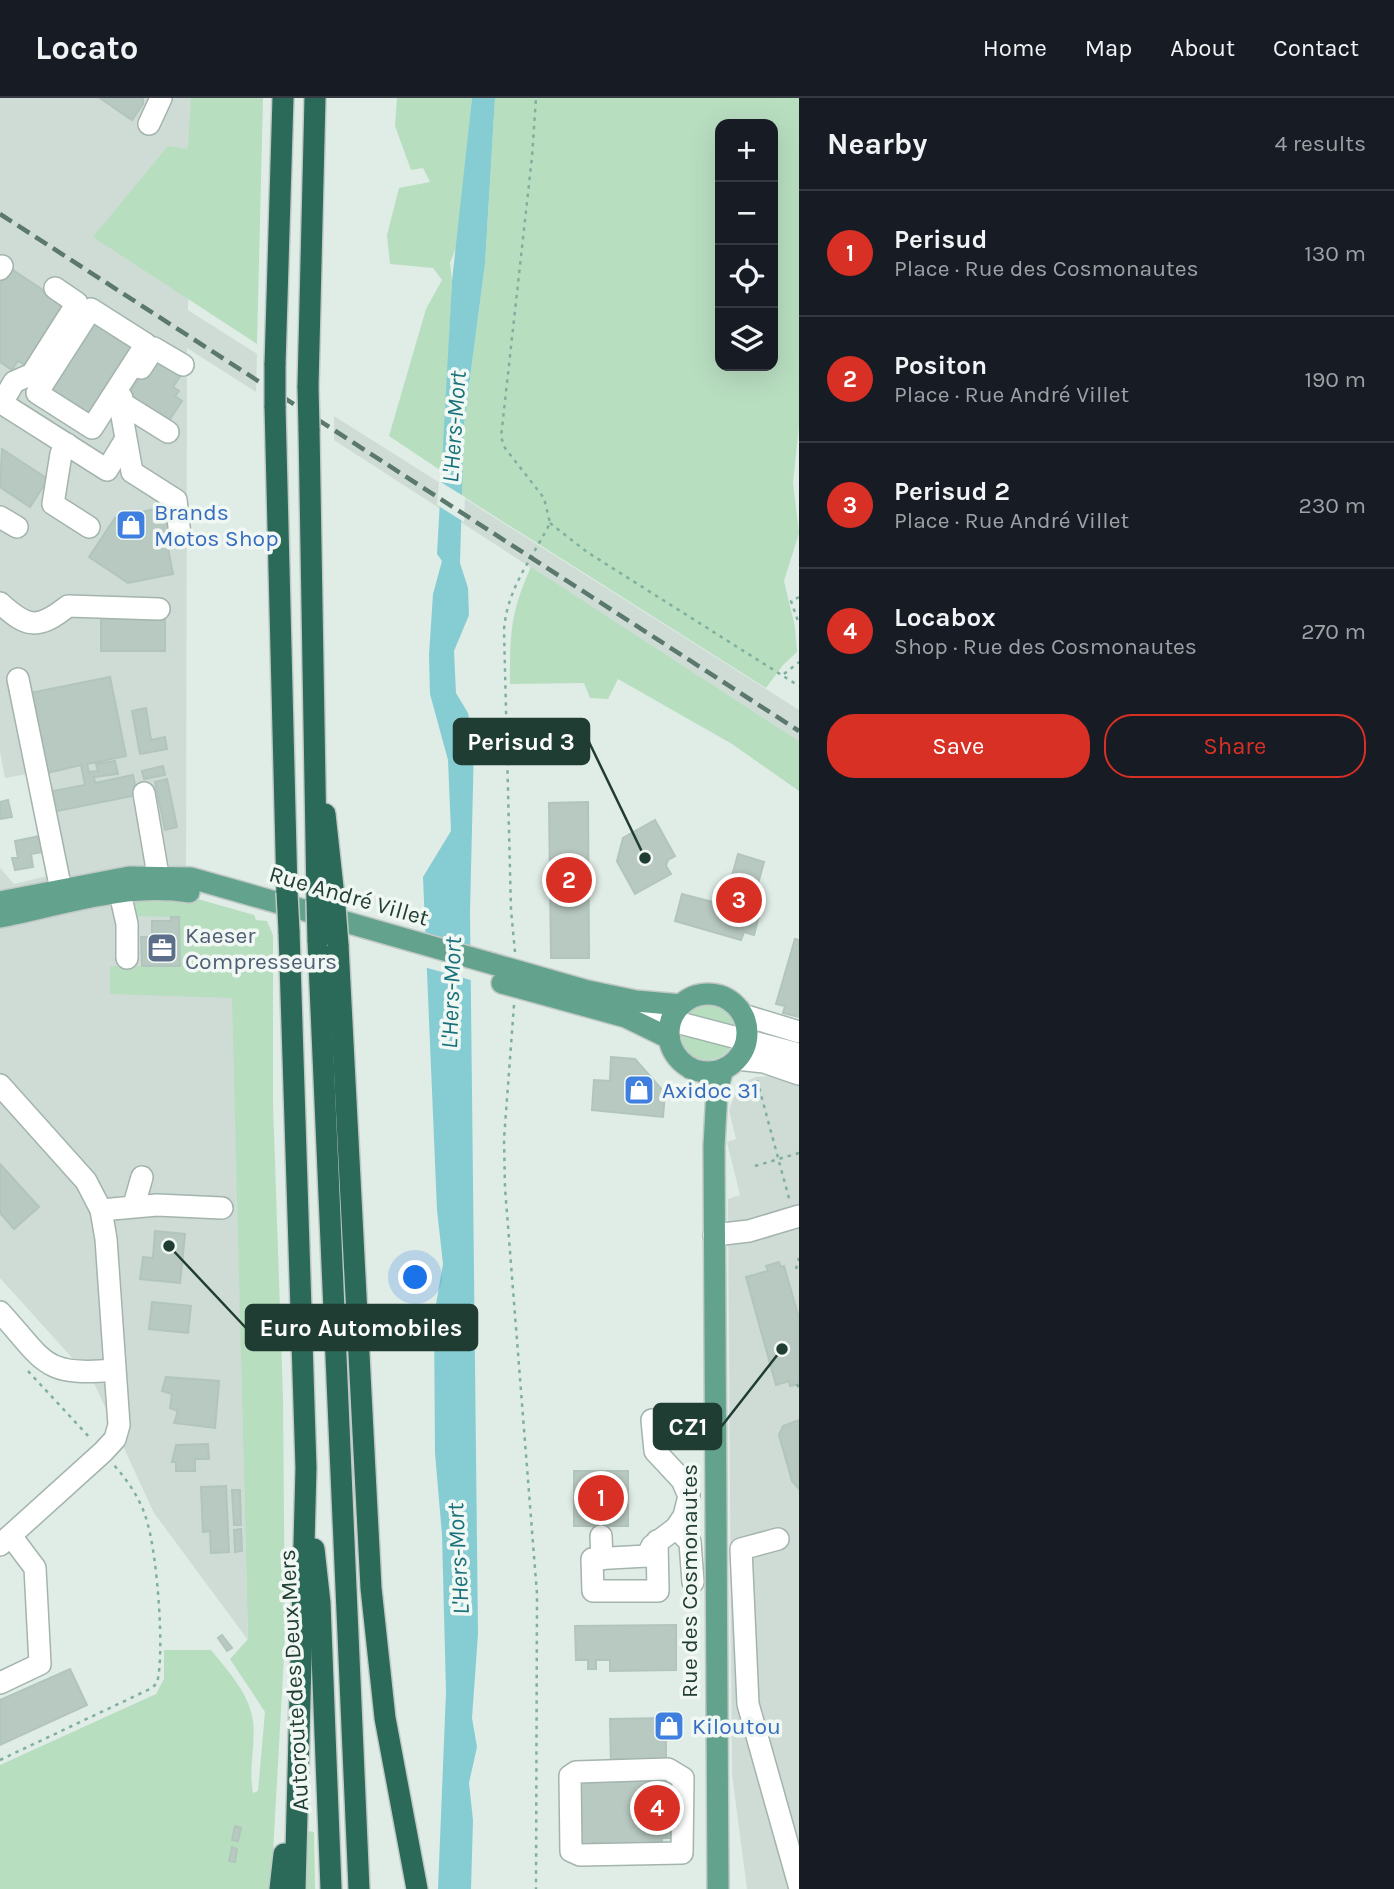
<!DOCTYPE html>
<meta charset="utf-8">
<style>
body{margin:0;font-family:Karla,sans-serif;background:#242831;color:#f1f3f6}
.controls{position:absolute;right:21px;top:21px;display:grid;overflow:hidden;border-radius:14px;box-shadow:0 7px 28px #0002}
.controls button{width:63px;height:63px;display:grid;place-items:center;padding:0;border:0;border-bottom:2px solid #363941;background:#171b24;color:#f1f3f6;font:35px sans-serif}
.you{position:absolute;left:416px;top:1180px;width:24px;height:24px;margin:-18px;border:5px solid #fff;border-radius:50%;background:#1a73e8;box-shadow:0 0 0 10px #1a73e833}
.badge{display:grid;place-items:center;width:46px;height:46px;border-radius:50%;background:#d93025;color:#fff;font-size:23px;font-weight:700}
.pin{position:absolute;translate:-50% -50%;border:4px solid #fff;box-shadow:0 2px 7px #0006}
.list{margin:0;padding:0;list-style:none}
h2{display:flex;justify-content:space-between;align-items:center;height:91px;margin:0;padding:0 28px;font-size:30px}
h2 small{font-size:23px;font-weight:400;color:#9ea1a6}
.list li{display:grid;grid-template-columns:46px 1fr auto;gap:21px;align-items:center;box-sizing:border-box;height:126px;padding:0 28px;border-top:2px solid #363941}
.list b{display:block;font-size:26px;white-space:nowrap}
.list p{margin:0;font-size:23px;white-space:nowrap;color:#9ea1a6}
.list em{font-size:23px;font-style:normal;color:#9ea1a6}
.actions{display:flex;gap:14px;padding:21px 28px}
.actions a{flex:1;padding:16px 0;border:2px solid #d93025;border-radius:28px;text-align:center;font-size:24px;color:#d93025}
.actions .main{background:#d93025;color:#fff}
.icon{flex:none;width:38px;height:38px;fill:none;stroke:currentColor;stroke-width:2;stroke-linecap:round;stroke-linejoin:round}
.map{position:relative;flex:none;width:799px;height:1791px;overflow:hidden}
header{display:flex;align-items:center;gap:42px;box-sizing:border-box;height:98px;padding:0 35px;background:#171b24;border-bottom:2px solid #363941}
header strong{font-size:33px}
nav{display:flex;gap:38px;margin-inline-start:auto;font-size:24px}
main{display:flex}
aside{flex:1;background:#171b24}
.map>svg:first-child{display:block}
</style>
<header>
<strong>Locato</strong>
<nav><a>Home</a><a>Map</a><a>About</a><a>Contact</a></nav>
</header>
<main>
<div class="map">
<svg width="799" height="1791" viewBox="0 0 799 1791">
<rect width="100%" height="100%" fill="#e0ece6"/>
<g fill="#cedcd5">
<polygon points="0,0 191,0 188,212 257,256 256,294 187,250 186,812 231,833 248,1542 154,1415 93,1283 0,1180 0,770 14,786 48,778 27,676 5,680 0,654"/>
<polygon points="334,318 799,612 799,643 334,342"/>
<polygon points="769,978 799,984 799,1791 747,1791 732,1676 728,1101 740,1097 727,1044 736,1041 729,1012 735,996 744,985 755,979"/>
</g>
<g fill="#b8dec0" fill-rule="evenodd">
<polygon points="191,0 263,0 257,246 93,139 168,48 188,51"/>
<polygon points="397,0 472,0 457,147 450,165 452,183 443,374 389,338 426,211 442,182 433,170 390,166 387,137 399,90 430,84 423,70 411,72 395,28"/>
<path d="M495,0H799V327L793,385L799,435L784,483L795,529L797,554L783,567L766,590L461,397L464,326L485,166ZM720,26H773V268H720Z"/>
<path d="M531,469L799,643V693L732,646L618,581L608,601L590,600L584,585L510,586C510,536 510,515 531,469Z"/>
<path d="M129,799H191L254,817L256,822L267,823L273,837V1006L283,1299L285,1540L271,1791H0V1667L156,1596L164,1581V1552H211C228,1573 249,1595 253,1623C256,1647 248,1671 253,1695L258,1693L265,1614L230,1561L248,1541L232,900L110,896V868H180L179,819L131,818Z"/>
<path d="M699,907C719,904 733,914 735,934L683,920Z"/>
<path d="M679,931L732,947C720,966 698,967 684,950Z"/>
<polygon points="308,1733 314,1734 315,1791 305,1791"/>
</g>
<polygon fill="#86cdd3" points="472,0 495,0 485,166 464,326 460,465 468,490 469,517 454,553 456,595 468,615 474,647 470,814 478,1536 472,1620 477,1649 469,1685 473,1722 471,1791 438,1791 446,1594 442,1437 435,1355 434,1218 443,1166 437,1112 423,779 451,733 448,662 430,596 429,557 433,496 442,463 437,456 452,183"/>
<g fill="#e0ece6">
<polygon points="439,383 465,399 464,424 437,407"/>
<polygon points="423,838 474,853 474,883 424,869"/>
</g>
<g fill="#b8c9c1" stroke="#b2c5bc" stroke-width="2">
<polygon points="100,0 143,0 143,6 132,22"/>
<polygon points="10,170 67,208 27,268 18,263 12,272 0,264 0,186"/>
<polygon points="93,219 137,248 89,321 45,293"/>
<polygon points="156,256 181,277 173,289 179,293 175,298 182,303 168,324 128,297"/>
<polygon points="2,351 48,381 30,409 0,389"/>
<polygon points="159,410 160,414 169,412 174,438 166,440 173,476 128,485 89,459 115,420"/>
<rect x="101" y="519" width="64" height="34"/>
<polygon points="110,579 126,658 87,666 89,674 98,673 96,666 115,663 118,676 94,679 95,685 133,677 137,697 52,714 48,694 85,687 81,667 47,675 30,595"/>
<polygon points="146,610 151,642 165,639 167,651 140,656 132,613"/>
<polygon points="163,668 165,677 144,681 142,673"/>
<polygon points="167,681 177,729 165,732 155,684"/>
<polygon points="8,702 12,719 0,721 0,704"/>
<polygon points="588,704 589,860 551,860 549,705"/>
<polygon points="655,722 675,758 668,762 666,768 671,776 635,796 617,763 623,740"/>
<polygon points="40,738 43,754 31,756 33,769 15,772 12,760 18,760 15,743"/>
<polygon points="738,756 764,764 750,815 759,818 754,837 744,834 741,842 675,823 682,796 724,807"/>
<polygon points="171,819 179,819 180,868 142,868 141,839 152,839 152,823 171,823"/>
<polygon points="795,841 799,842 799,919 783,915 785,908 776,906"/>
<polygon points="611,959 635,961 665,995 663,1019 592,1012 594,982 610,983"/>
<polygon points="0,1066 39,1109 14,1131 0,1115"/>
<polygon points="155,1133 185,1136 180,1185 140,1181 143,1159 153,1160"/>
<polygon points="779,1164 781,1169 784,1168 799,1220 799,1286 790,1288 789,1283 776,1287 746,1179 768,1173 766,1168"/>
<polygon points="152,1204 191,1208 188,1235 149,1231"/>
<polygon points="166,1279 219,1283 215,1330 174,1325 178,1313 170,1310 172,1296 162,1293"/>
<polygon points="799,1322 799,1391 792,1383 779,1337 783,1328"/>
<polygon points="208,1346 209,1361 195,1361 195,1373 176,1373 176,1364 172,1364 176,1347"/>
<rect x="574" y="1373" width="54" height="55"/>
<polygon points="226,1388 229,1454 211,1455 210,1433 203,1434 201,1389"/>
<polygon points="232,1392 240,1392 241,1427 234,1427"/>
<polygon points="241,1431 242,1453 235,1454 234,1432"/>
<polygon points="676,1527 676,1572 610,1573 610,1562 596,1562 596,1571 588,1571 588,1562 576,1562 575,1528"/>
<polygon points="222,1537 232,1550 227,1553 218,1540"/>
<polygon points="70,1571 87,1607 0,1647 0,1602"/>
<polygon points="666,1620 666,1664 611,1665 610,1621"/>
<polygon points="582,1678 675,1682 676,1740 662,1740 662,1750 605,1751 605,1745 593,1745 593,1751 578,1746 577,1682"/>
<polygon points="235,1728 241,1730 238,1743 232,1742"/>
<polygon points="232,1749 237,1751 235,1764 229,1763"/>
</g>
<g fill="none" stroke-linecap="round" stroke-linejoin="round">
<g stroke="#a3b4ad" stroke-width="24">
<g id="minor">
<polyline points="149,26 161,0"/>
<polyline points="0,171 2,168"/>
<polygon points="91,211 146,246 92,330 37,295"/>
<polyline points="141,270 154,250 183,267"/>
<polyline points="122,300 120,304 168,334"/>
<polyline points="0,304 107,372 124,344"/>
<polyline points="2,305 14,284 32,276 77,205 55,190"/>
<polyline points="127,309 122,318 132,374 176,402 180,437"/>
<polyline points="67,346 61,356 53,406 89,429"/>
<polyline points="0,419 17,429"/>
<path d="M0,505C28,531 39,531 68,508L159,511"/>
<polyline points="18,581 61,792"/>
<polyline points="144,695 158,777"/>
<polyline points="120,795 127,826 127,860"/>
<polyline points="611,907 799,956"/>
<polyline points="743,917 799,934"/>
<polyline points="737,961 764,964 799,976"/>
<polyline points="0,987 86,1083 101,1112 106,1141 119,1327 115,1341 103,1354 0,1447"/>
<polyline points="134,1107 142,1079"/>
<polyline points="101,1112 157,1107 222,1110"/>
<polyline points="714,1137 749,1133 799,1118"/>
<path d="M0,1214C45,1263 42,1279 114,1272"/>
<polyline points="652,1322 655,1353 682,1382 689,1398 684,1418 676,1430 652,1448 647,1458 592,1461 593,1493 658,1493 657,1443"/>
<polyline points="676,1430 690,1444 693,1484"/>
<polyline points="601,1438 602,1461"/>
<polyline points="778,1441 741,1451 748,1606 799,1787"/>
<polyline points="0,1585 40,1566 35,1470 11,1438"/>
<polygon points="668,1671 683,1680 682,1755 580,1757 571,1753 570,1678 576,1674"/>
</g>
</g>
<g stroke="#c1c9c6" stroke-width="24">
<g id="major">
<polyline points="0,804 129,779 191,780 588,893 636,903 681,907"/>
<path d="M0,819C61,807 126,784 189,794"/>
<polyline points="502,885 626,919 669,940"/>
<circle cx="708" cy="935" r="39"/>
<polyline points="718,1791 714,1048 717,992 723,971"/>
</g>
</g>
<g stroke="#c1c9c6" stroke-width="24">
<g id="highway">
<polyline points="275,267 283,0"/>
<polyline points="308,289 315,0"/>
<polyline points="275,308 287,794"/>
<polyline points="309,331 317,802"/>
<polyline points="325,716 335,808"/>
<polyline points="289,833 306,1370 295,1791"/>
<polyline points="318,842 359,1791"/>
<polyline points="338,847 371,1490 385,1620 417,1791"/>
<polyline points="314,1451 320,1505 331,1791"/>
<polyline points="280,1791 284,1756"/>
</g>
</g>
<g stroke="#7fb09e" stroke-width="2.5" stroke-dasharray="3.5 5" stroke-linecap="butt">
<polyline points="550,425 587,454 799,588"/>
<polyline points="799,499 791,503 799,526"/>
<polyline points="784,576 799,564"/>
<path d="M515,854L511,812L504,532C507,490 532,461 550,425L544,400L505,350L501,339L532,59L536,0"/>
<path d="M688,892C707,885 724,887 739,901"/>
<polyline points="514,907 504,1041 505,1090 537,1496 536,1791"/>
<polyline points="670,956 698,997"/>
<polyline points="757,982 790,1104"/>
<polyline points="755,1068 799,1055"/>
<polyline points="796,1171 799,1160"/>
<polyline points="28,1273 90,1340"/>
<polyline points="797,1286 799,1291"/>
<path d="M0,1662L152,1590L157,1585C165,1554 157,1459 148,1427C142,1403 129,1384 113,1366"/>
</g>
<use href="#minor" stroke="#fff" stroke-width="21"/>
<use href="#major" stroke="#63a38e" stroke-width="21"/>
<use href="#highway" stroke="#2b6a58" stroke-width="21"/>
<polyline stroke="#5b786e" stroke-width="4.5" stroke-dasharray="14 7" stroke-linecap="butt" points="0,116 799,633"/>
<g stroke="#c1c9c6" stroke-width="24" stroke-linecap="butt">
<g id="highway-bridge">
<polyline points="275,267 275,308"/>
<polyline points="308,289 309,331"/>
<polyline points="287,794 289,833"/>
<polyline points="317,802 318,842"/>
<polyline points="335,808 338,847"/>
</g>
</g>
<use href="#highway-bridge" stroke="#2b6a58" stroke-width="21"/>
</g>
<defs>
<g id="shop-square" transform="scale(1.575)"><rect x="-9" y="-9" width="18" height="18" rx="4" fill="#3f7fe0" stroke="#f1f8f4"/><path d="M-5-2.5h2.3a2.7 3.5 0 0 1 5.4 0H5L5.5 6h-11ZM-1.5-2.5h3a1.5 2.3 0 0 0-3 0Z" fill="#fff"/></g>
<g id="office-square" transform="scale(1.575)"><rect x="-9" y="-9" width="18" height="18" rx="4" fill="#5c6f8a" stroke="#f1f8f4"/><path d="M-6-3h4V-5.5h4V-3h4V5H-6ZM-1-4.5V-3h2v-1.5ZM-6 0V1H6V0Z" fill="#fff"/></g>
</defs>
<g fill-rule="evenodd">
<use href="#shop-square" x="131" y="427"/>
<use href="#office-square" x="162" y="850"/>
<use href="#shop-square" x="639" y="992"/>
<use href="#shop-square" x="669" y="1628"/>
</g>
<g text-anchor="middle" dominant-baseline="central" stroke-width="7" stroke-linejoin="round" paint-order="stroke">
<g font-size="23" fill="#366cbe" stroke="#f1f8f4" text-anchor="start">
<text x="154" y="414">Brands<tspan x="154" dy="26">Motos Shop</tspan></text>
<text x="662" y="992">Axidoc 31</text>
<text x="692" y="1628">Kiloutou</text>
</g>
<g font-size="23" fill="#203d33" stroke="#f1f8f4">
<text transform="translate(349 798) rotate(16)">Rue André Villet</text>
<text transform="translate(689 1483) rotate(-90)">Rue des Cosmonautes</text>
<text transform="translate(294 1582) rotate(-93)">Autoroute des Deux Mers</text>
</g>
<g font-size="23" fill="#4e5e75" stroke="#f1f8f4" text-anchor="start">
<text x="185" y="837">Kaeser<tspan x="185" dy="26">Compresseurs</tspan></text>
</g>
<g font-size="24" font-style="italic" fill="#18717b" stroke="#f1f8f4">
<text transform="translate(454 329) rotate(-86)">L'Hers-Mort</text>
<text transform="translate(451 895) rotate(-88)">L'Hers-Mort</text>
<text transform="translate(458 1461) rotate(-93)">L'Hers-Mort</text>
</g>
</g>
<path fill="none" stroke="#203d33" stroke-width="2.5" d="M645 760L589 644M169 1148L246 1230M782 1251L721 1329"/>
<g fill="#203d33" stroke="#f1f8f4" stroke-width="2.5">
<circle cx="645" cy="760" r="7"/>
<circle cx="169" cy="1148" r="7"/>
<circle cx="782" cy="1251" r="7"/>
</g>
<g fill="#203d33" stroke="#203d33" stroke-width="2.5">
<rect x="454" y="621" width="135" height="45" rx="7"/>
<rect x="246" y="1207" width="231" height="45" rx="7"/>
<rect x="654" y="1306" width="67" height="45" rx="7"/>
</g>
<g font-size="24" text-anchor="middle" font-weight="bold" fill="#fff">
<text x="521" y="652">Perisud 3</text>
<text x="361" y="1238">Euro Automobiles</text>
<text x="688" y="1337">CZ1</text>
</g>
</svg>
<div class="controls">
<button>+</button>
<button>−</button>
<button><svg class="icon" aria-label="locate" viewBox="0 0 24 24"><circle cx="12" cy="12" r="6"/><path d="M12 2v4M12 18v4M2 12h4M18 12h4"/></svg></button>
<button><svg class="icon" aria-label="layers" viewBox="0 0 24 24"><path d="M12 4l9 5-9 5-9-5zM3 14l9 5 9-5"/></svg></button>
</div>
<div class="you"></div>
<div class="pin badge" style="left:601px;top:1400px">1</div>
<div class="pin badge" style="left:569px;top:782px">2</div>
<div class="pin badge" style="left:739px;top:802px">3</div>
<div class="pin badge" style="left:657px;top:1710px">4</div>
</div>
<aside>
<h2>Nearby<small>4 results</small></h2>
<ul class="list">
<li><span class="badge">1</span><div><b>Perisud</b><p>Place · Rue des Cosmonautes</p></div><em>130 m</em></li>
<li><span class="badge">2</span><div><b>Positon</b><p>Place · Rue André Villet</p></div><em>190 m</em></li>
<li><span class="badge">3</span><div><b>Perisud 2</b><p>Place · Rue André Villet</p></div><em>230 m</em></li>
<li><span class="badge">4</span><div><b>Locabox</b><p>Shop · Rue des Cosmonautes</p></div><em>270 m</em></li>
</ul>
<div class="actions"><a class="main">Save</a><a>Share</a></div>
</aside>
</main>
